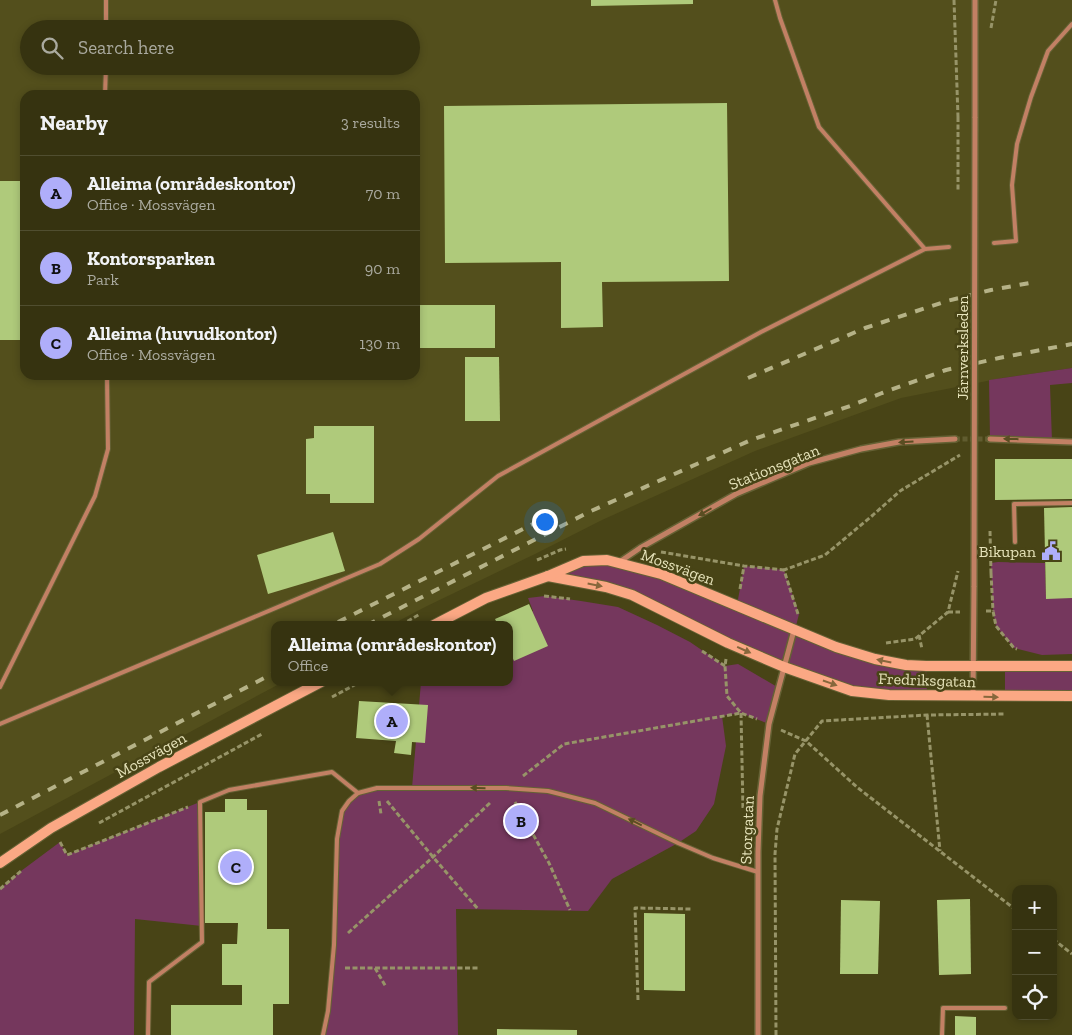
<!DOCTYPE html>
<meta charset="utf-8">
<style>
body{margin:0;font-family:"Zilla Slab",serif;background:#413f1e;color:#f1f3f6}
.controls{position:absolute;right:15px;bottom:15px;display:grid;overflow:hidden;border-radius:10px;box-shadow:0 2px 8px #0003}
.controls button{width:45px;height:45px;display:grid;place-items:center;padding:0;border:0;border-bottom:1px solid #504e30;background:#363310;color:#f1f3f6;font:25px sans-serif}
.you{position:absolute;left:544px;top:521px;width:18px;height:18px;margin:-12px;border:4px solid #fff;border-radius:50%;background:#1a73e8;box-shadow:0 0 0 8px #1a73e833}
.badge{display:grid;place-items:center;width:32px;height:32px;border-radius:50%;background:#afaefa;color:#111;font-size:16px;font-weight:700}
.pin{position:absolute;translate:-50% -50%;border:2px solid #fff;box-shadow:0 1px 5px #0006}
.popup{position:absolute;left:271px;top:621px;width:242px;height:65px;box-sizing:border-box;display:grid;place-content:center;border-radius:10px;background:#363310;filter:drop-shadow(0 1px 4px #0005);font-size:16px;white-space:nowrap;color:#aaaa9f}
.popup b{font-size:19px;color:#f1f3f6}
.popup::after{content:'';position:absolute;left:50%;top:100%;margin-left:-10px;border:10px solid transparent;border-top-color:#363310}
.list{margin:0;padding:0;list-style:none}
h2{display:flex;justify-content:space-between;align-items:center;height:65px;margin:0;padding:0 20px;font-size:21px}
h2 small{font-size:16px;font-weight:400;color:#aaaa9f}
.list li{display:grid;grid-template-columns:32px 1fr auto;gap:15px;align-items:center;box-sizing:border-box;height:75px;padding:0 20px;border-top:1px solid #504e30}
.list b{display:block;font-size:19px;white-space:nowrap}
.list p{margin:0;font-size:16px;white-space:nowrap;color:#aaaa9f}
.list em{font-size:16px;font-style:normal;color:#aaaa9f}
.icon{flex:none;width:28px;height:28px;fill:none;stroke:currentColor;stroke-width:2;stroke-linecap:round;stroke-linejoin:round}
.map{position:relative;flex:none;width:1072px;height:1035px;overflow:hidden}
.search{position:absolute;background:#363310;box-shadow:0 2px 8px #0003;left:20px;top:20px;width:400px;height:55px;display:flex;align-items:center;gap:12px;box-sizing:border-box;padding:0 18px;border-radius:28px;color:#aaaa9f;font-size:19px}
.panel{position:absolute;background:#363310;box-shadow:0 2px 8px #0003;left:20px;top:90px;width:400px;height:290px;border-radius:15px}
.map>svg:first-child{display:block}
</style>
<div class="map">
<svg width="1072" height="1035" viewBox="0 0 1072 1035">
<rect width="100%" height="100%" fill="#484416"/>
<path fill="#534f1c" fill-rule="evenodd" d="M0,0H1072V368L1002,378L901,398L755,451L602,520L535,554L425,607L391,625H274V682H283L0,834ZM29,29H411V66H29ZM25,95H415V375H25Z"/>
<g fill="#75375d">
<polygon points="1072,368 1072,383 1050,385 1052,441 990,439 989,380"/>
<polygon points="607,560 737,605 744,566 784,570 799,614 795,630 836,647 926,666 927,695 852,691 784,667 632,595 548,576"/>
<polygon points="998,562 1045,563 1046,598 1072,598 1072,654 1042,655 1014,648 996,626 993,611 991,563"/>
<polygon points="545,596 581,601 618,607 657,625 690,642 725,666 738,664 779,688 769,724 741,713 722,716 726,746 714,804 696,831 678,843 612,879 588,911 456,909 458,1035 323,1035 334,945 337,839 342,811 358,793 377,788 412,788 421,682 510,682 510,625 502,625 533,611 528,598"/>
<polygon points="1005,666 1072,666 1072,696 1005,697"/>
<polygon points="200,802 202,926 135,919 134,1035 0,1035 0,889 21,871 60,842 67,855"/>
</g>
<g fill="#afca7b">
<polygon points="591,0 693,0 693,4 591,6"/>
<polygon points="727,103 729,281 602,282 603,327 561,328 561,262 445,263 444,106"/>
<rect x="0" y="181" width="25" height="159"/>
<rect x="415" y="305" width="80" height="43"/>
<polygon points="465,357 499,357 500,421 465,421"/>
<polygon points="314,426 374,426 374,503 330,503 330,494 306,494 306,439 314,438"/>
<polygon points="995,459 1072,459 1072,499 995,500"/>
<polygon points="1072,507 1072,598 1046,599 1044,508"/>
<polygon points="333,532 345,571 268,594 257,555"/>
<polygon points="529,604 548,646 514,661 510,652 510,625 498,625 495,619"/>
<polygon points="359,701 428,705 425,743 412,742 411,755 394,753 396,741 356,738"/>
<polygon points="225,799 247,799 247,810 267,810 267,929 289,929 289,1004 273,1004 273,1035 171,1035 171,1005 242,1005 242,985 222,985 222,944 237,944 238,923 205,923 205,812 225,812"/>
<polygon points="970,899 971,974 939,975 937,900"/>
<polygon points="841,900 880,901 878,974 840,974"/>
<polygon points="644,913 685,914 685,991 644,990"/>
<polygon points="955,1016 976,1017 976,1035 955,1035"/>
<polygon points="497,1029 577,1030 577,1035 497,1035"/>
</g>
<g fill="none" stroke-linecap="round" stroke-linejoin="round">
<polyline stroke="#605c2f" stroke-width="5" stroke-dasharray="5 2.5" stroke-linecap="butt" points="955,439 990,439"/>
<g stroke="#656134" stroke-width="6">
<g id="lane">
<polyline points="106,29 106,0"/>
<polyline points="105,95 106,66"/>
<polyline points="994,243 1016,241 1012,185 1017,144 1031,97 1048,51 1072,24"/>
<polyline points="925,249 949,247"/>
<polyline points="1015,542 1014,504 1072,503"/>
<polyline points="0,687 95,496 108,449 107,375"/>
<polyline points="0,724 380,564 419,539 498,476 761,332 925,249 819,127 780,18 775,0"/>
<polyline points="148,1035 149,982 202,942 200,802 229,790 332,772 358,793"/>
<polyline points="323,1035 328,1011 334,945 337,839 342,811 349,801 358,793 377,788 506,788 548,791 595,803 678,843 713,858 758,872"/>
<polyline points="942,1035 943,1008 1005,1008"/>
</g>
</g>
<g stroke="#656134" stroke-width="8">
<g id="street">
<polyline points="975,118 975,0"/>
<polyline points="990,439 1072,442"/>
<polyline points="618,563 640,548 736,494 809,463 861,449 899,442 955,439"/>
<polyline points="973,696 974,586"/>
<polyline points="758,1035 758,852 760,796 769,724 794,630"/>
</g>
</g>
<g stroke="#656134" stroke-width="12">
<g id="secondary">
<polyline points="548,576 606,587 632,595 728,643 784,667 852,691 889,695 1072,696"/>
<polyline points="434,625 486,598 548,576 583,561 607,560 661,574 836,647 875,659 906,665 926,666 1072,666"/>
<polyline points="0,863 51,828 159,767 321,682"/>
</g>
</g>
<g stroke="#979468" stroke-width="3" stroke-dasharray="5 2.5" stroke-linecap="butt">
<polyline points="954,0 958,117"/>
<polyline points="991,28 996,0"/>
<polyline points="661,552 744,566 784,570"/>
<polyline points="537,560 560,550 566,549"/>
<polyline points="991,573 993,611"/>
<polyline points="740,589 744,566"/>
<polyline points="544,596 570,599"/>
<polyline points="986,611 993,611 996,626 1014,648 1017,649"/>
<polyline points="948,612 960,612"/>
<polyline points="798,614 784,570 825,555 873,515 900,491 960,455"/>
<polyline points="401,625 420,614"/>
<polyline points="919,635 922,649"/>
<polyline points="886,643 915,639 948,612 958,571"/>
<polyline points="702,651 725,666"/>
<polyline points="726,659 725,666 727,696 741,713 757,719"/>
<polyline points="332,697 360,682"/>
<polyline points="741,713 743,809"/>
<polyline points="927,715 940,851"/>
<polyline points="781,730 806,741 858,788 1016,910"/>
<polyline points="523,776 564,744 741,713"/>
<polyline points="379,801 381,814"/>
<polyline points="387,801 433,857 478,909"/>
<polyline points="515,802 549,863 570,910"/>
<polyline points="99,823 262,734"/>
<polyline points="60,842 67,855 188,807"/>
<polyline points="0,889 21,871"/>
<polyline points="348,933 433,857 491,802"/>
<polyline points="1053,939 1072,954"/>
<polyline points="345,968 478,968"/>
<polyline points="375,968 386,987"/>
<polyline points="638,1000 635,908 692,909"/>
<polyline points="776,1035 775,854 777,829 795,754 822,721 927,715 1006,714"/>
</g>
<use href="#lane" stroke="#c28064" stroke-width="4"/>
<use href="#street" stroke="#c28064" stroke-width="5"/>
<use href="#secondary" stroke="#fba884" stroke-width="10"/>
<g stroke="#b5b287" stroke-width="4" stroke-dasharray="9 9" stroke-linecap="butt">
<polyline points="748,378 865,328 947,301 991,290 1035,282"/>
<polyline points="338,622 533,524"/>
<polyline points="367,625 591,511 751,440 850,406 882,393 946,370 999,358 1072,344"/>
<polyline points="0,815 274,673"/>
</g>
<g stroke="#656134" stroke-width="8" stroke-linecap="butt">
<polyline id="street-bridge" points="974,586 975,118"/>
</g>
<g stroke="#979468" stroke-width="3" stroke-dasharray="5 2.5" stroke-linecap="butt">
<polyline points="958,117 958,190"/>
<polyline points="990,531 991,573"/>
</g>
<use href="#street-bridge" stroke="#c28064" stroke-width="5"/>
</g>
<defs><path id="oneway-solid" d="M-6-.8H1V-3.2L6.5 0L1 3.2V.8H-6Z" transform="scale(1.25)"/></defs>
<g fill="#5a4d22">
<use href="#oneway-solid" transform="translate(1011 439) rotate(-179)"/>
<use href="#oneway-solid" transform="translate(906 442) rotate(176)"/>
<use href="#oneway-solid" transform="translate(705 512) rotate(150)"/>
<use href="#oneway-solid" transform="translate(478 788) rotate(-179)"/>
<use href="#oneway-solid" transform="translate(635 822) rotate(-154)"/>
</g>
<g fill="#87673c">
<use href="#oneway-solid" transform="translate(595 585) rotate(11)"/>
<use href="#oneway-solid" transform="translate(744 650) rotate(24)"/>
<use href="#oneway-solid" transform="translate(884 661) rotate(-168)"/>
<use href="#oneway-solid" transform="translate(830 683) rotate(19)"/>
<use href="#oneway-solid" transform="translate(991 697) rotate(1)"/>
</g>
<defs>
<g id="civic-bare" transform="scale(1.5)"><path d="M-.6-6.5H3V-4.5H.6V-3L4-1V1h2V6H-6V1h2V-1L-.6-3ZM-1.2 2.5V6h2.4V2.5Z" fill="#afaefa" stroke="#484416" stroke-width="2.5" paint-order="stroke"/></g>
</defs>
<g fill-rule="evenodd">
<use href="#civic-bare" x="1051" y="551"/>
</g>
<g text-anchor="middle" dominant-baseline="central" stroke-width="5" stroke-linejoin="round" paint-order="stroke">
<g font-size="16" fill="#e7e4bb" stroke="#484416">
<text transform="translate(962 348) rotate(-90)">Järnverksleden</text>
<text transform="translate(774 467) rotate(-22)">Stationsgatan</text>
<text transform="translate(678 567) rotate(20)">Mossvägen</text>
<text transform="translate(927 680) rotate(2)">Fredriksgatan</text>
<text transform="translate(151 755) rotate(-29)">Mossvägen</text>
<text transform="translate(747 830) rotate(-88)">Storgatan</text>
</g>
<g font-size="16" fill="#e7e4bb" stroke="#484416" text-anchor="end">
<text x="1036" y="551">Bikupan</text>
</g>
</g>
</svg>
<div class="controls">
<button>+</button>
<button>−</button>
<button><svg class="icon" aria-label="locate" viewBox="0 0 24 24"><circle cx="12" cy="12" r="6"/><path d="M12 2v4M12 18v4M2 12h4M18 12h4"/></svg></button>
</div>
<div class="you"></div>
<div class="pin badge" style="left:392px;top:721px">A</div>
<div class="popup"><b>Alleima (områdeskontor)</b>Office</div>
<div class="pin badge" style="left:521px;top:821px">B</div>
<div class="pin badge" style="left:236px;top:867px">C</div>
<div class="search"><svg class="icon" aria-label="search" viewBox="0 0 24 24"><circle cx="10" cy="10" r="6"/><path d="M15 15l6 6"/></svg>Search here</div>
<section class="panel">
<h2>Nearby<small>3 results</small></h2>
<ul class="list">
<li><span class="badge">A</span><div><b>Alleima (områdeskontor)</b><p>Office · Mossvägen</p></div><em>70 m</em></li>
<li><span class="badge">B</span><div><b>Kontorsparken</b><p>Park</p></div><em>90 m</em></li>
<li><span class="badge">C</span><div><b>Alleima (huvudkontor)</b><p>Office · Mossvägen</p></div><em>130 m</em></li>
</ul>
</section>
</div>
